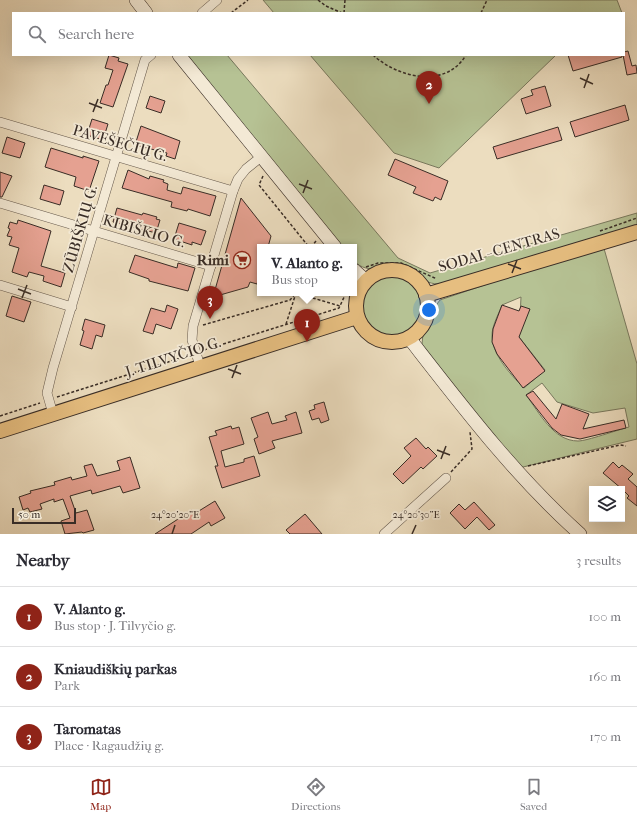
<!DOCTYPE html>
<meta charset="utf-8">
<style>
body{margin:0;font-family:"IM FELL French Canon",serif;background:#f2f2f3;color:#2b2b33}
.controls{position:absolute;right:12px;bottom:12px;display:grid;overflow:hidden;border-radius:0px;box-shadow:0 4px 16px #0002}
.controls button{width:36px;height:36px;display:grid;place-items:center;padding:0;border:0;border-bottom:1px solid #e1e1e2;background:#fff;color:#2b2b33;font:20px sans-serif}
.scale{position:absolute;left:12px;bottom:10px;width:64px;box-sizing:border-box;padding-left:4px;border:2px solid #392d26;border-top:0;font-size:11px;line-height:14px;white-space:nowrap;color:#392d26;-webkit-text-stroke:3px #f3e9d5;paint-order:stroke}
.you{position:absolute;left:429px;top:310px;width:14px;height:14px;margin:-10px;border:3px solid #fff;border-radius:50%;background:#1a73e8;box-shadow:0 0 0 6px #1a73e833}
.badge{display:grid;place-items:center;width:26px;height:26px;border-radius:50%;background:#8f2418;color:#fff;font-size:13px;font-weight:700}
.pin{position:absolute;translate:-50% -33px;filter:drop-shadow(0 1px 2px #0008)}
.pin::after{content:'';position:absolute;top:21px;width:14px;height:12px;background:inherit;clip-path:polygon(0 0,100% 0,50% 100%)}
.popup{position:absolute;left:257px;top:244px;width:100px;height:52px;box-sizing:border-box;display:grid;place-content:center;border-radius:0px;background:#fff;filter:drop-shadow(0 1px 3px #0005);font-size:13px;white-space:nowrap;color:#7c7c81}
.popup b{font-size:15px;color:#2b2b33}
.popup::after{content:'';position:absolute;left:50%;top:100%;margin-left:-8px;border:8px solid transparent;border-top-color:#fff}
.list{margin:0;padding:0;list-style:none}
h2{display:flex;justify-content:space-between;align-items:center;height:52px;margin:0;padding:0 16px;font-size:17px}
h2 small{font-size:13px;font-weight:400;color:#7c7c81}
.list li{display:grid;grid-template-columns:26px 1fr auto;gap:12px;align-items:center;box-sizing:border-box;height:60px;padding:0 16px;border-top:1px solid #e1e1e2}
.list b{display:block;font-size:15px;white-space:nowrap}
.list p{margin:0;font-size:13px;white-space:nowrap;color:#7c7c81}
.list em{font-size:13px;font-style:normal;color:#7c7c81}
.icon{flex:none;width:22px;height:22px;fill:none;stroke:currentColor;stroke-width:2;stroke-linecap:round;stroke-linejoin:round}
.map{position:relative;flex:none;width:637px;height:534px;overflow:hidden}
.search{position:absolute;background:#fff;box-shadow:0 4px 16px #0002;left:12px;right:12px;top:12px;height:44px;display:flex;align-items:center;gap:10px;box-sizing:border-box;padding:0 14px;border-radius:0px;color:#7c7c81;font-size:15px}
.sheet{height:232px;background:#fff}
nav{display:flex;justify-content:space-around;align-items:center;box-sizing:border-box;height:56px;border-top:1px solid #e1e1e2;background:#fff;font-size:11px;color:#7c7c81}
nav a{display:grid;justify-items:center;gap:2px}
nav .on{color:#8f2418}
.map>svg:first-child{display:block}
</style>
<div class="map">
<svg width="637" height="534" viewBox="0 0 637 534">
<rect width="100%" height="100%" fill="#ecddbf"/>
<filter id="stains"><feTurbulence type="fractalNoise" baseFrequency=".005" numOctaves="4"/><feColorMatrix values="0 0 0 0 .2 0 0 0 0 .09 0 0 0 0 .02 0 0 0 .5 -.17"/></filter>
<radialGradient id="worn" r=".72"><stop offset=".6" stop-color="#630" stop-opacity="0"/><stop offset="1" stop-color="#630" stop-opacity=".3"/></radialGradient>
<g fill="#b6c294" stroke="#78785d" fill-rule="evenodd">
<polygon points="263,0 617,0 622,13 274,13"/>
<path d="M187,55H227L398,258L430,273L637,213V226L443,284C418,285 421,271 401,267C384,264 369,276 354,261V247H341Z"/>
<polygon points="310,55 556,55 439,168 394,153"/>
<path d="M603,245L637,364V439L515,469L447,389L422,344L423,334L431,312L440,300ZM521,297L519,337L545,370L524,388C510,374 487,350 493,328C495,320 499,313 502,305ZM542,383L557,402L593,413L625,408L629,427C617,430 587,441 578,441C553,441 539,412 526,395Z"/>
<circle cx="392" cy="306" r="32"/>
</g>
<g fill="#e5a191" stroke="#392d26">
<polygon points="628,51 632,66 636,65 637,73 627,75 623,55 624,52"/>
<polygon points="109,55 119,58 118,61 128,64 113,107 100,103 106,85 108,85 113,70 105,68"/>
<polygon points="568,55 622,55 622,57 573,71"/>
<polygon points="545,86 551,106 526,114 521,99 533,95 531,90"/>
<polygon points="150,96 165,101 161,113 146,108"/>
<polygon points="625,105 629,120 575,137 570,122"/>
<polygon points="92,119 108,124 103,140 87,135"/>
<polygon points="141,126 180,141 175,159 166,156 167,153 135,145"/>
<polygon points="558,127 562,140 497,159 493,147"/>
<polygon points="7,137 25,143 20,158 2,153"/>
<polygon points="51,148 83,158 83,156 99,161 89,191 74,186 76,177 45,167"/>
<polygon points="395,159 448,181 441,200 435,197 433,201 413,193 416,187 388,175"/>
<polygon points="128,170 149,179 150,176 164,180 163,182 168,184 167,190 181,194 183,187 216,196 210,216 188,209 187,211 171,207 172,202 122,188"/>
<polygon points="0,172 12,176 2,197 0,197"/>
<polygon points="44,185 64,191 60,205 40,199"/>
<polygon points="241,198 271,236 268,247 260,247 260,273 257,284 250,282 248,287 213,297"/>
<polygon points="117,208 142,215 143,213 157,217 156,219 160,220 156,233 113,222"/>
<polygon points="18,220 51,231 41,266 65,273 61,287 43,281 44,276 29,272 27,277 12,272 19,248 9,245 12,237 7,236 10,229 8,228 10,222 17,224"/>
<polygon points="179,223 206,231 201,245 192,242 192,245 174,239"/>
<polygon points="135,255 177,268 178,263 195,268 188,291 149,281 149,279 129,272"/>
<polygon points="12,296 31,302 24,322 6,316"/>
<polygon points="167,305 178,309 171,329 156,324 153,334 143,331 151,308 165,312"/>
<polygon points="502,305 519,311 521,306 530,309 519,337 545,371 523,388 497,354 492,342 493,329"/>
<polygon points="85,319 105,325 102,337 96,335 92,349 80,345 84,331 82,330"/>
<polygon points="533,391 556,419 562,404 589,414 583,429 624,420 626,428 580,439 561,435 552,428 526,395"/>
<polygon points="324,402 329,420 321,423 319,418 312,420 309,411 315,409 314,405"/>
<polygon points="268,412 272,424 287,420 285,416 296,412 302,433 272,441 275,448 259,454 254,439 258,437 251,418"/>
<polygon points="231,426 232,429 239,427 244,444 221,451 225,467 244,462 244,459 254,456 260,476 222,488 215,466 218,466 209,437 217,435 215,431"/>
<polygon points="416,438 426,449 428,447 437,456 423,469 421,467 403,484 393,474 411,456 404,448"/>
<polygon points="130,457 140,488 123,493 120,486 92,494 91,490 70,496 76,513 87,510 94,530 83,533 82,532 65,534 61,521 70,518 63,499 54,502 54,499 40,504 42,509 30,512 28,508 23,510 19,497 31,493 30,491 55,485 54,482 71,477 72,480 87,476 84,466 92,464 97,476 120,470 117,461"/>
<polygon points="613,462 619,468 622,465 633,474 628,479 637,487 637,506 627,498 629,496 622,489 603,473"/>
<polygon points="215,501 225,518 211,526 209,522 191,534 155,534 192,510 194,514"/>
<polygon points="474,502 495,525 489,530 477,517 465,529 450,513 459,504 465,510"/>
<polygon points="305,514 322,534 290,534 286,530"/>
</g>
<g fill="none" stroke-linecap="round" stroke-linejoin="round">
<g stroke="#66594c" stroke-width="10">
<g id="minor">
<polyline points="202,13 217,0"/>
<polyline points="0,122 233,191"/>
<polyline points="0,203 211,266"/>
<polyline points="0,285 72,307"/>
<polyline points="200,366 192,340 193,326 233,191 238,179 246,169 261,157"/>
<polyline points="53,414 47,393 53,368 145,60 151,55"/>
<polyline points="384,534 446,478"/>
</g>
</g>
<g stroke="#392d26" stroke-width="14">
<g id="secondary">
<polyline points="136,0 146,13"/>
<polyline points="179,55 335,247"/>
<polyline points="354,270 366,281"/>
<path d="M409,338C462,406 515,476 580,534"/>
</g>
</g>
<g stroke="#392d26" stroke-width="16">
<g id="primary">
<circle cx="392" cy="306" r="36"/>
<polyline points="426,295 637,232"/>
<polyline points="0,431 357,317"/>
</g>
</g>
<g stroke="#392d26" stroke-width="1.5" stroke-dasharray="3 2" stroke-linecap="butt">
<polyline points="318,0 326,6 342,13"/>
<polyline points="231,13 248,0"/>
<polyline points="344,13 345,0"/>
<polyline points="481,13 487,0"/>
<path d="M373,55C398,78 446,89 466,55"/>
<polyline points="263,176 259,185 309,247"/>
<polyline points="600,231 637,218"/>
<polyline points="311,247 316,241"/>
<polyline points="366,267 378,263 401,263 437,279"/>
<polyline points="286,324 296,293 340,306"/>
<polyline points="203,325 290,300 296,293"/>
<polyline points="204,350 339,308 346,293"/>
<polyline points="57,397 187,356"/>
<polyline points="0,416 40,403"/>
<polyline points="528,466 620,445 626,446"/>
<polyline points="451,472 472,449 470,432"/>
</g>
<use href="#minor" stroke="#f3e9d5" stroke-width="9"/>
<use href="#secondary" stroke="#f3e9d5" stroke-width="13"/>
<use href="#primary" stroke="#e6be80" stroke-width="14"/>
</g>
<path fill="none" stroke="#392d26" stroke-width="1.5" d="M580,78L593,84M584,88L589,74M89,103L102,108M93,112L98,99M299,184L312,189M303,193L308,180M508,264L521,269M512,273L517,260M18,289L31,294M22,298L27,285M228,369L241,374M232,378L237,365M437,450L450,455M441,459L446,446M172,534L175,525M412,534L416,525"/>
<defs>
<g id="supermarket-ring" transform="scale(0.9)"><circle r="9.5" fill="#f3e9d5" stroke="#8f2418" stroke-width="1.5"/><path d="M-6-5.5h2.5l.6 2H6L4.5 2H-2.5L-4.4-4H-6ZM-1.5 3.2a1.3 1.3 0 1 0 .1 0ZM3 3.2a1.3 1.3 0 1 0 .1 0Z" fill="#8f2418"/></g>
</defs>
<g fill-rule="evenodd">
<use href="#supermarket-ring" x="242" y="260"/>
</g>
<g text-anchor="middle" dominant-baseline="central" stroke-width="3.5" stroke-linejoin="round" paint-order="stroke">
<g font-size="15" fill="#392d26" stroke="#f3e9d5">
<text transform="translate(120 143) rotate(16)">PAVEŠEČIŲ G.</text>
<text transform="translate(80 229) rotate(-74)">ZŪBIŠKIŲ G.</text>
<text transform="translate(144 231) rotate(16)">KIBIŠKIO G.</text>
<text transform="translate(499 250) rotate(-16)">SODAI - CENTRAS</text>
<text transform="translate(173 357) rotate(-18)">J. TILVYČIO G.</text>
</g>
<g font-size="15" font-weight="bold" fill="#392d26" stroke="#f3e9d5" text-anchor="end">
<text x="229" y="260">Rimi</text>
</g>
</g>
<g font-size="10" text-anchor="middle" fill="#392d26" stroke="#f3e9d5" stroke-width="3.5" stroke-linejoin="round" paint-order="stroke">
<text x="175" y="518">24°20'20"E</text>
<text x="416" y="518">24°20'30"E</text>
</g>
<rect width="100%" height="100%" filter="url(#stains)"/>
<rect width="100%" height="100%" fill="url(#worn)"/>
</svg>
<div class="controls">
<button><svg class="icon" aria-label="layers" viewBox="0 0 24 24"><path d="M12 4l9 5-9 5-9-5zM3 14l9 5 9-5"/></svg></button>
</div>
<div class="scale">50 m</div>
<div class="you"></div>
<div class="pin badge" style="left:307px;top:342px">1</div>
<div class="popup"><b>V. Alanto g.</b>Bus stop</div>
<div class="pin badge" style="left:429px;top:104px">2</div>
<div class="pin badge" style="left:210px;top:319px">3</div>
<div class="search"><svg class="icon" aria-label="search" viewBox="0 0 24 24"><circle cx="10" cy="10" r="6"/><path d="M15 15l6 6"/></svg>Search here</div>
</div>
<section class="sheet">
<h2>Nearby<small>3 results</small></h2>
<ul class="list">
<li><span class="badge">1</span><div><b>V. Alanto g.</b><p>Bus stop · J. Tilvyčio g.</p></div><em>100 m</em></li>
<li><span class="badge">2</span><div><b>Kniaudiškių parkas</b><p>Park</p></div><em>160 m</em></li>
<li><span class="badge">3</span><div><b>Taromatas</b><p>Place · Ragaudžių g.</p></div><em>170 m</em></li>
</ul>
</section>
<nav>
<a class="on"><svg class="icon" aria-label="map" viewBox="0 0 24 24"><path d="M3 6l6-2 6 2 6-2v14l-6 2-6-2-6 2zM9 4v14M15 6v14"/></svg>Map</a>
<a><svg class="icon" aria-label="directions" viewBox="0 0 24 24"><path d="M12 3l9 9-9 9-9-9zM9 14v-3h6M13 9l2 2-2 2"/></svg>Directions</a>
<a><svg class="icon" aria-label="saved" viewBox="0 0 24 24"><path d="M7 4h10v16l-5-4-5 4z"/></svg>Saved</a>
</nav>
